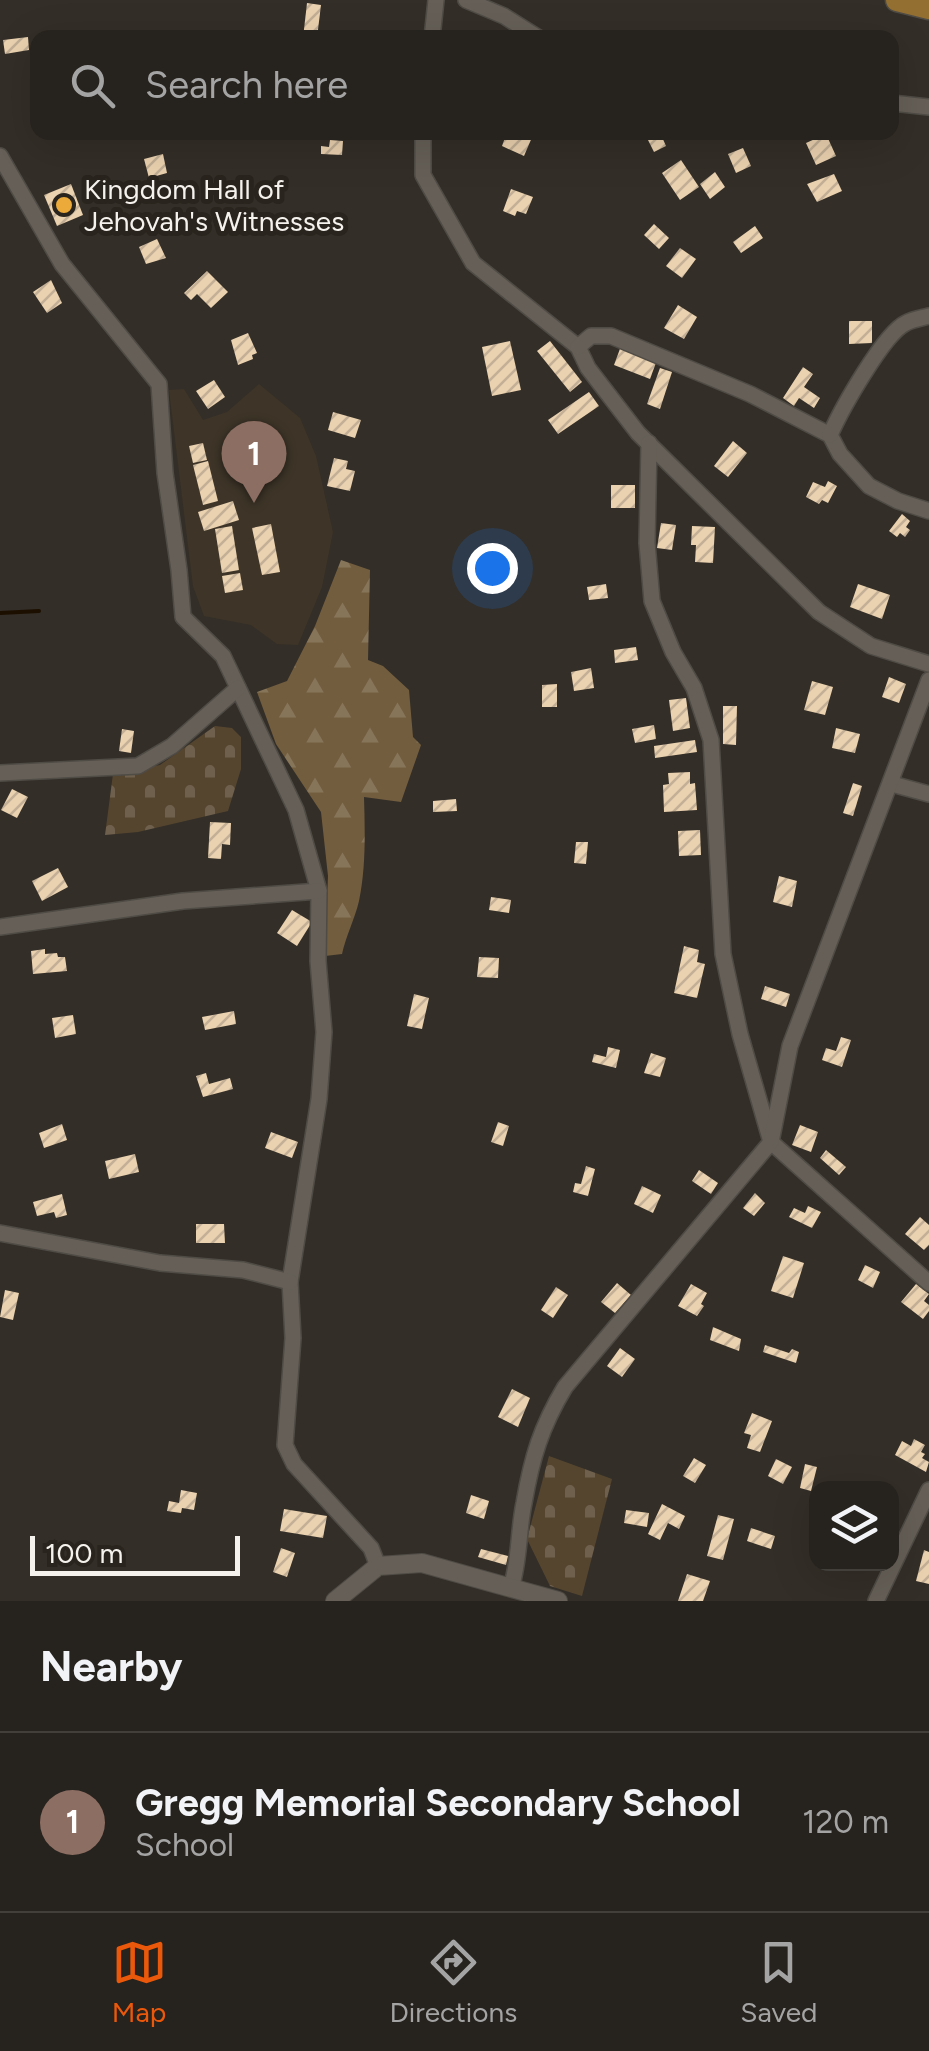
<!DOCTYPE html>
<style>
body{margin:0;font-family:Figtree,sans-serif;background:#2e2a26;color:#f1f3f6}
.controls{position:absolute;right:30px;bottom:30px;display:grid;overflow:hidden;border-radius:20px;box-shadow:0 10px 40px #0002}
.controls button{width:90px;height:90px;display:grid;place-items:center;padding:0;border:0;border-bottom:2px solid #423f3b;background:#26221d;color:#f1f3f6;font:50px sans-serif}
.scale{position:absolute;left:30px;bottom:25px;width:210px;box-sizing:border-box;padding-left:10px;border:5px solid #f5f1ed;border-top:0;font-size:28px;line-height:35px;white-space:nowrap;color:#f5f1ed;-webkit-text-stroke:8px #29241d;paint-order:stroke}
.you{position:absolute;left:492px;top:568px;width:35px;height:35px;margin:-25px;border:8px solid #fff;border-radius:50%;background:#1a73e8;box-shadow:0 0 0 15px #1a73e833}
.badge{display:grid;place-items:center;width:65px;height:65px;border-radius:50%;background:#ea580c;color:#fff;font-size:32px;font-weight:700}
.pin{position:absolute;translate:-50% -82px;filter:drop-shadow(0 2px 5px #0008)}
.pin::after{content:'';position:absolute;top:52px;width:35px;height:30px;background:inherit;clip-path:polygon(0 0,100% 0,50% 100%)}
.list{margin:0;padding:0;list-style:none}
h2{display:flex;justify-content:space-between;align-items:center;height:130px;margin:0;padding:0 40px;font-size:42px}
h2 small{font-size:32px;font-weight:400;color:#a4a4a4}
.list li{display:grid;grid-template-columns:65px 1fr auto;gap:30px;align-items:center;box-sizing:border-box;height:180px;padding:0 40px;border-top:2px solid #423f3b}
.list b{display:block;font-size:38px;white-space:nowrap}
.list p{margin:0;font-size:32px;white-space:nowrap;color:#a4a4a4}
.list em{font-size:32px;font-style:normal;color:#a4a4a4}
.icon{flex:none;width:55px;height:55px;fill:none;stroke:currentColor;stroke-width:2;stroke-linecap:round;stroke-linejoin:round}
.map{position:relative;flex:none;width:929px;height:1601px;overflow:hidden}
.search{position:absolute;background:#26221d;box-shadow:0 10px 40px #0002;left:30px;right:30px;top:30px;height:110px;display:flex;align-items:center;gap:25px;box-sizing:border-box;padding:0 35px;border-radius:20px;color:#a4a4a4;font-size:38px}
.sheet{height:310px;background:#26221d}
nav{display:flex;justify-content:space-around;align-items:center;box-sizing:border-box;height:140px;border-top:2px solid #423f3b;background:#26221d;font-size:28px;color:#a4a4a4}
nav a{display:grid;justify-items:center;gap:5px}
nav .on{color:#ea580c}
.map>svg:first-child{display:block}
</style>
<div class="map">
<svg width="929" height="1601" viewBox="0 0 929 1601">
<defs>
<pattern id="forest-firs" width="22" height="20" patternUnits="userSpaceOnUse" patternTransform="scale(2.5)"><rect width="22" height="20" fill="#725d3e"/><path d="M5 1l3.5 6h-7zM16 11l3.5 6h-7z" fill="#87755a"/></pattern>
<pattern id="cemetery-stones" width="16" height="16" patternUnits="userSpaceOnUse" patternTransform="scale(2.5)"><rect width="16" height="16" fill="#55452e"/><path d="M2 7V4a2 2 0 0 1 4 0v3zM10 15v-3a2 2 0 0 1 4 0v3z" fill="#6e604d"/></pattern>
<pattern id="building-hatch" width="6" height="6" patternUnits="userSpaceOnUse" patternTransform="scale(2.5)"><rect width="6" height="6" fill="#ead1af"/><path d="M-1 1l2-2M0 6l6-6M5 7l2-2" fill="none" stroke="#c2af95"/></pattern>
</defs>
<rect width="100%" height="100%" fill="#332e27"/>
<polygon fill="#3e3528" points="259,384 300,418 316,456 333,532 322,587 298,645 277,644 251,625 204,616 193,586 169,390 184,389 203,420 227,412"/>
<path fill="url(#forest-firs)" d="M341,560L370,570L368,660L383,666L409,690L413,737L421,745L401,802L364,797C365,831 366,867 359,901C355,918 346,936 342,954L325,956L328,876L321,812L276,744L257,692L287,681L315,626Z"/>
<g fill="url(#cemetery-stones)">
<polygon points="215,726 232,728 241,737 241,769 228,811 138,832 105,835 113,774 160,765"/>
<polygon points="549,1456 612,1479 582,1596 550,1586 527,1539"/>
</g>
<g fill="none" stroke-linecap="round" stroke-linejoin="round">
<polyline stroke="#1d0f00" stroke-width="4" points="0,613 39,611"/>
</g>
<g fill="url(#building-hatch)">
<polygon points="307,3 321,5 317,38 303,38"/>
<polygon points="28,37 29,50 5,54 3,40"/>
<polygon points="507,132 533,135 524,156 502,146"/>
<polygon points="647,132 672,132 662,137 666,146 654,152 645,134"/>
<polygon points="826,134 836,156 816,165 806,143"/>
<polygon points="330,140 343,141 342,155 321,154 321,146 329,147"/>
<polygon points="743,148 751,166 736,173 728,154"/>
<polygon points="163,154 167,173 149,178 144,159"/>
<polygon points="681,160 699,187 680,200 662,173"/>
<polygon points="715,172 725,187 710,199 700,184"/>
<polygon points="834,174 842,191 817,202 807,184"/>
<polygon points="71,184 83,215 57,226 44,195"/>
<polygon points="511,189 533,197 526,214 517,211 515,216 503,211"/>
<polygon points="654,224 669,238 659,249 644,235"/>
<polygon points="755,226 763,238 741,253 733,242"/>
<polygon points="157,239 166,258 146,264 139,247"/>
<polygon points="680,248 696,259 682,278 666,266"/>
<polygon points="207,271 228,292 211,308 197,294 191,300 184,293"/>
<polygon points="51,280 62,303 47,313 33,292"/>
<polygon points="678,305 697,317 684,339 664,328"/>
<polygon points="849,321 872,321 872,343 849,344"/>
<polygon points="248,333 257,353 252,355 253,359 238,365 231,340"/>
<polygon points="510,341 521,390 492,396 482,347"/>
<polygon points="550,341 582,382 570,392 537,351"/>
<polygon points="621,346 657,360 650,379 614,365"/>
<polygon points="803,367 813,374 804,387 820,398 814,408 799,398 794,406 783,398"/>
<polygon points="660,368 672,372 660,409 647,404"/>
<polygon points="214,380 225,397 208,409 196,391"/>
<polygon points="589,392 599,406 558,434 548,420"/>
<polygon points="333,412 361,420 355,438 328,430"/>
<polygon points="733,441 747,453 728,477 714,466"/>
<polygon points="203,443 207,460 193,463 189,446"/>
<polygon points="334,458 348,461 346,469 355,471 350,491 327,486"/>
<polygon points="208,461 218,501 203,505 193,465"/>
<polygon points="828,481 837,486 828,503 822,500 819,504 806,497 813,482 825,487"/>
<rect x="611" y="485" width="24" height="23"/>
<polygon points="233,501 239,520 204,531 198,512"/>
<polygon points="902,514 910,521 906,527 910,530 905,537 900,533 897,537 889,531"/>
<polygon points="661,523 676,525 672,550 657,548"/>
<polygon points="271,524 280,572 262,575 252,528"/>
<polygon points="232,526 239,570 222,573 215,529"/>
<polygon points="692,526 715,527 713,563 695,562 696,545 691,545"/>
<polygon points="240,573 243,590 225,593 222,576"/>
<polygon points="606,584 608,598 589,600 587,587"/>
<polygon points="858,584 890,595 882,619 850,607"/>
<polygon points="636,647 638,660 615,663 614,650"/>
<polygon points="591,668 594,688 574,691 571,672"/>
<polygon points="889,677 906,684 899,703 882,697"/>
<polygon points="812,681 833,687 825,715 804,710"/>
<polygon points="557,684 557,707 542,707 542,685"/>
<polygon points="686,698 690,728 673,731 669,700"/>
<polygon points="723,706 737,706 736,745 723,744"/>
<polygon points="654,725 656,739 635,743 632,729"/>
<polygon points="836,728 860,734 855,753 832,748"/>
<polygon points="122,729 134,731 131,753 119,751"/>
<polygon points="695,740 697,752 655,758 654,746"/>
<polygon points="690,772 690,784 695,783 697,810 664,812 663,785 669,784 668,773"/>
<polygon points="853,783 862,786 853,816 843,813"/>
<polygon points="12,789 28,797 17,818 1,810"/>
<polygon points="456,799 457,811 433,812 433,801"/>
<polygon points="210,822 231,823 230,845 222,844 221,859 208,858"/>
<polygon points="700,830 701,855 679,856 678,831"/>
<polygon points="576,842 588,842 586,864 574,863"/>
<polygon points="58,868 68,887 42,901 32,881"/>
<polygon points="779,876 797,881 792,907 773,902"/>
<polygon points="491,897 511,900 509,913 489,910"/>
<polygon points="292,910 312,922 297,946 277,933"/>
<polygon points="684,946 699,950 697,962 705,964 697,998 674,993"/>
<polygon points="45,949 45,954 57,953 58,957 65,957 67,971 33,974 31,951"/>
<polygon points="479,957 499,958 498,978 477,977"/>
<polygon points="765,986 790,994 786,1007 761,999"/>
<polygon points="414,994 429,998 422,1029 407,1026"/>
<polygon points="234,1011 236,1024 205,1030 202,1017"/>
<polygon points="73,1015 76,1034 55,1038 52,1018"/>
<polygon points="841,1037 851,1040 842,1067 822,1060 826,1048 836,1051"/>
<polygon points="608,1047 620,1050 616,1068 592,1062 594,1054 606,1057"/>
<polygon points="651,1053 666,1058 660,1077 644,1073"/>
<polygon points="206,1073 209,1084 230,1078 233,1089 203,1097 196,1076"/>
<polygon points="498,1122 509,1126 503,1146 491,1142"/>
<polygon points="62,1124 67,1140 44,1148 39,1133"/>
<polygon points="800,1125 818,1132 811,1152 792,1145"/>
<polygon points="271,1132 298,1142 292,1158 265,1148"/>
<polygon points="826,1150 846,1167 839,1175 820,1158"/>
<polygon points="135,1154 139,1172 109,1179 105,1161"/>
<polygon points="586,1166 595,1169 588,1196 573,1192 575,1183 581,1184"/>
<polygon points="699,1170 718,1183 711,1194 692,1181"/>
<polygon points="642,1186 661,1195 653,1213 634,1204"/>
<polygon points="755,1193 765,1203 754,1216 743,1208"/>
<polygon points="62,1194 67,1215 56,1218 54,1212 37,1216 33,1202"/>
<polygon points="808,1206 821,1212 812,1228 789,1217 794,1208 805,1213"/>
<polygon points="920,1217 929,1225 929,1245 924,1250 905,1234"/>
<polygon points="196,1224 224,1224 225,1243 196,1243"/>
<polygon points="783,1256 804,1263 793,1298 771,1291"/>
<polygon points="865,1265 880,1272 873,1288 858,1280"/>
<polygon points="617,1283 631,1295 615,1313 601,1302"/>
<polygon points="691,1284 707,1293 701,1304 704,1306 697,1316 678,1306"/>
<polygon points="916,1284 929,1294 924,1301 929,1305 929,1311 923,1319 901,1302"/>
<polygon points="556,1287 568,1295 553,1318 541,1310"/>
<polygon points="5,1290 19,1293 13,1320 0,1317"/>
<polygon points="713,1327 741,1339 739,1351 710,1340"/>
<polygon points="765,1345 789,1353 792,1349 799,1352 796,1363 763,1352"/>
<polygon points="620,1348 635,1359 622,1377 607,1366"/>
<polygon points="512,1389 530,1398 518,1427 498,1417"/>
<polygon points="752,1413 772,1421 760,1452 747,1448 751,1435 744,1433"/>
<polygon points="914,1439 925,1445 921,1452 925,1454 922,1458 929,1462 926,1472 895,1455 902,1441 911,1446"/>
<polygon points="694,1458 706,1465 695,1483 683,1476"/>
<polygon points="776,1459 792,1467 783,1484 768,1476"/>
<polygon points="805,1464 817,1467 811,1491 800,1488"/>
<polygon points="181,1490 197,1493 194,1510 182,1508 181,1513 167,1511 169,1501 179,1503"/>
<polygon points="471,1495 489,1501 484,1519 466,1513"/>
<polygon points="662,1504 685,1516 679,1529 668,1523 660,1540 648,1534"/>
<polygon points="284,1509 327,1516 323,1538 280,1531"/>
<polygon points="626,1510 649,1513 647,1527 624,1523"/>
<polygon points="718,1515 734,1519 723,1560 707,1556"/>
<polygon points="751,1528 775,1536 771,1549 747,1541"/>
<polygon points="281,1548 295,1553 287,1577 273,1572"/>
<polygon points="481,1549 508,1556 506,1565 478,1557"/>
<polygon points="924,1550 929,1552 929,1584 916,1581"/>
<polygon points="687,1574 710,1581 703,1601 678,1601"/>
</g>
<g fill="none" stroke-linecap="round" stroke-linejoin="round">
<g stroke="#4f4b45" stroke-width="18">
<g id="minor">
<polyline points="466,0 504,16 539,38"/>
<polyline points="432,38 436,0"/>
<polyline points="892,103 929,107"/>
<polyline points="423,132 423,175 473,263 578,347 588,368 638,433 819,612 871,646 929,664"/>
<polyline points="0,156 62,264 159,384 165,473 179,570 183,617 223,656 296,810 319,891 318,961 324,1032 319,1099 290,1282 293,1338 285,1445 294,1464 371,1548 378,1566"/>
<polyline points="578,347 591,336 611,336 750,394 830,435 840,454 869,486 898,501 929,511"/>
<path d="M830,435C841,410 884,333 906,323C913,319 922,318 929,316"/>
<polyline points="649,443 647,543 652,601 673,652 694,688 711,740 723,954 740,1034 771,1142 929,1283"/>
<polyline points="0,773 138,766 172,746 238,688"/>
<polyline points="892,784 929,794"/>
<polyline points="0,927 183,901 319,891"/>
<polyline points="0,1233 160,1263 243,1270 290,1282"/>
<path d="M511,1588C520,1559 518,1532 524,1503C532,1457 541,1427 565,1387L771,1142L790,1046L929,680"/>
<polyline points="876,1601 929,1490"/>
</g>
</g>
<g stroke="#4f4b45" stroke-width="20">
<polyline id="tertiary" points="335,1601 378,1566 422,1563 558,1601"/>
</g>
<g stroke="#4f4b45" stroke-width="25">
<polyline id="primary" points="897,0 929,8"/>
</g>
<use href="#minor" stroke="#655f57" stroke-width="15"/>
<use href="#tertiary" stroke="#655f57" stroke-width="18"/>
<use href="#primary" stroke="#937031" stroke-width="22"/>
</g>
<circle fill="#ebaa39" stroke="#29241d" stroke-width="4" cx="64" cy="205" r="10"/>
<g text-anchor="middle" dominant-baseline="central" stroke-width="10" stroke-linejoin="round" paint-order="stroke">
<g font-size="28" fill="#f5f1ed" stroke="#29241d" text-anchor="start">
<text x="84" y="189">Kingdom Hall of<tspan x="84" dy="32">Jehovah's Witnesses</tspan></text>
</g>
</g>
</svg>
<div class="controls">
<button><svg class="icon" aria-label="layers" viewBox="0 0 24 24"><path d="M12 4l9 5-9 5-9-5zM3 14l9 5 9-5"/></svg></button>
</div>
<div class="scale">100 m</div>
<div class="you"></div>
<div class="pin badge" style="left:254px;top:503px;background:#8d6e63">1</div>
<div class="search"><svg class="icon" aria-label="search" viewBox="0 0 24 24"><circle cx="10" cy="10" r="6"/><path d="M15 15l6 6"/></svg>Search here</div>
</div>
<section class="sheet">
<h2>Nearby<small></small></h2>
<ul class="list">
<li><span class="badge" style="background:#8d6e63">1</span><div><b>Gregg Memorial Secondary School</b><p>School</p></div><em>120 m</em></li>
</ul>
</section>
<nav>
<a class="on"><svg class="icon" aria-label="map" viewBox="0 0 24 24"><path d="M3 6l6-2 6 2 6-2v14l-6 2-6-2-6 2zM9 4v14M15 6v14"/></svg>Map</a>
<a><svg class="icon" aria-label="directions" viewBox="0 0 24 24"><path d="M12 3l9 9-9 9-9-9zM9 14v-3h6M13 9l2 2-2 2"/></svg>Directions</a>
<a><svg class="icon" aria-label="saved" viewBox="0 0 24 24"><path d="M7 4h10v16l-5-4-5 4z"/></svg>Saved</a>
</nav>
